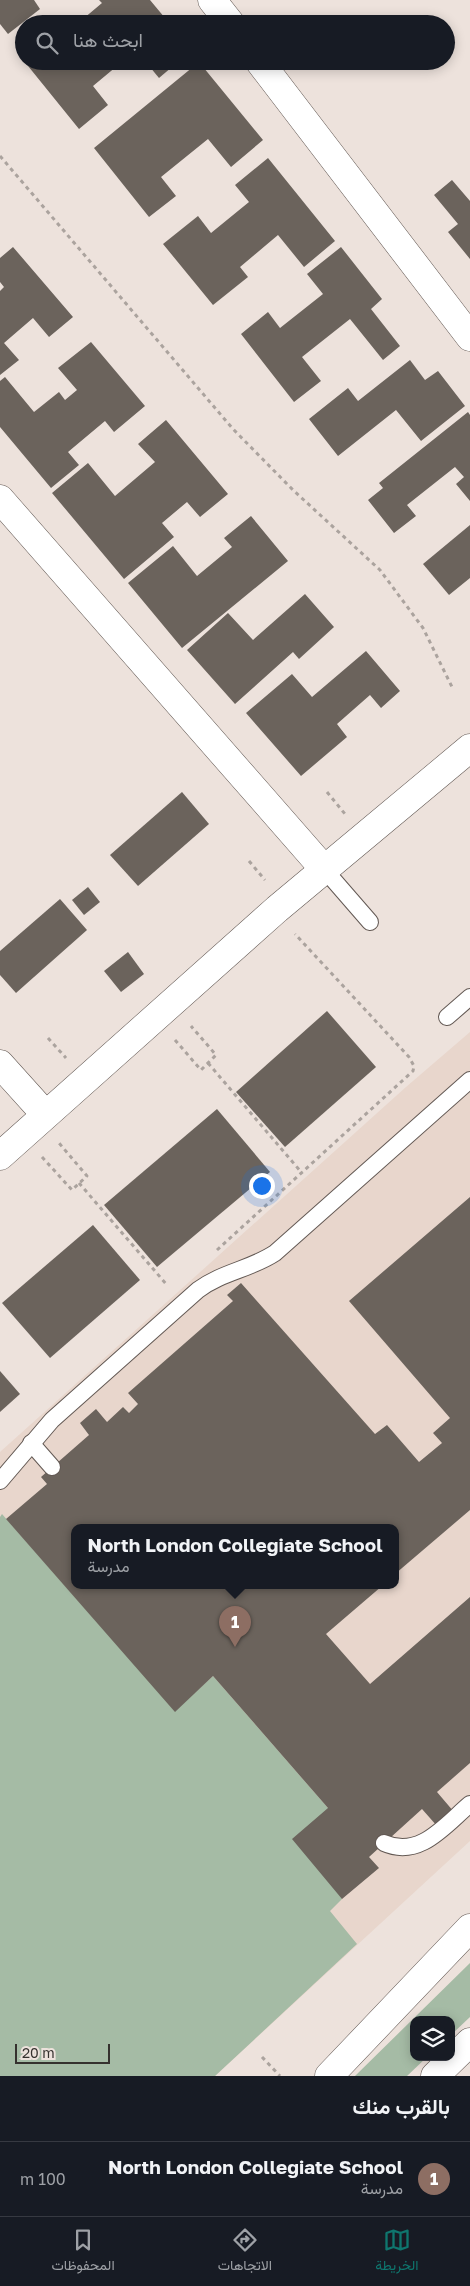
<!DOCTYPE html>
<html lang="ar">
<meta charset="utf-8">
<style>
body{margin:0;font-family:"Golos Text",Vazirmatn,sans-serif;background:#242831;color:#f1f3f6;direction:rtl}
.controls{position:absolute;right:15px;bottom:15px;display:grid;overflow:hidden;border-radius:10px;box-shadow:0 2px 12px #0003}
.controls button{width:45px;height:45px;display:grid;place-items:center;padding:0;border:0;border-bottom:1px solid #363941;background:#171b24;color:#f1f3f6;font:25px sans-serif}
.scale{position:absolute;left:15px;bottom:12px;width:95px;box-sizing:border-box;padding-left:5px;border:2px solid #35312e;border-top:0;font-size:14px;line-height:18px;white-space:nowrap;color:#35312e;-webkit-text-stroke:4px #ede2dc;paint-order:stroke}
.you{position:absolute;left:261px;top:1185px;width:18px;height:18px;margin:-12px;border:4px solid #fff;border-radius:50%;background:#1a73e8;box-shadow:0 0 0 8px #1a73e833}
.badge{display:grid;place-items:center;width:32px;height:32px;border-radius:50%;background:#0f766e;color:#fff;font-size:16px;font-weight:700}
.pin{position:absolute;translate:-50% -41px;filter:drop-shadow(0 1px 2px #0008)}
.pin::after{content:'';position:absolute;top:26px;width:18px;height:15px;background:inherit;clip-path:polygon(0 0,100% 0,50% 100%)}
.popup{position:absolute;left:71px;top:1524px;width:328px;height:65px;box-sizing:border-box;display:grid;place-content:center;border-radius:10px;background:#171b24;filter:drop-shadow(0 1px 4px #0005);font-size:16px;white-space:nowrap;color:#9ea1a6}
.popup b{font-size:19px;color:#f1f3f6}
.popup::after{content:'';position:absolute;left:50%;top:100%;margin-left:-10px;border:10px solid transparent;border-top-color:#171b24}
.list{margin:0;padding:0;list-style:none}
h2{display:flex;justify-content:space-between;align-items:center;height:65px;margin:0;padding:0 20px;font-size:21px}
h2 small{font-size:16px;font-weight:400;color:#9ea1a6}
.list li{display:grid;grid-template-columns:32px 1fr auto;gap:15px;align-items:center;box-sizing:border-box;height:75px;padding:0 20px;border-top:1px solid #363941}
.list b{display:block;font-size:19px;white-space:nowrap}
.list p{margin:0;font-size:16px;white-space:nowrap;color:#9ea1a6}
.list em{font-size:16px;font-style:normal;color:#9ea1a6}
.icon{flex:none;width:28px;height:28px;fill:none;stroke:currentColor;stroke-width:2;stroke-linecap:round;stroke-linejoin:round}
.map{position:relative;flex:none;width:470px;height:2076px;overflow:hidden;direction:ltr}
.search{position:absolute;background:#171b24;box-shadow:0 2px 12px #0003;left:15px;right:15px;top:15px;height:55px;display:flex;align-items:center;gap:12px;box-sizing:border-box;padding:0 18px;border-radius:28px;color:#9ea1a6;font-size:19px}
.sheet{height:140px;background:#171b24}
nav{display:flex;justify-content:space-around;align-items:center;box-sizing:border-box;height:70px;border-top:1px solid #363941;background:#171b24;font-size:14px;color:#9ea1a6}
nav a{display:grid;justify-items:center;gap:2px}
nav .on{color:#0f766e}
.map>svg:first-child{display:block}
</style>
<div class="map">
<svg width="470" height="2076" viewBox="0 0 470 2076">
<rect width="100%" height="100%" fill="#ede2dc"/>
<path fill="#e8d6cc" fill-rule="evenodd" d="M470,1032V1841L215,2076L0,2043V1452L406,1087ZM75,1528H395V1586H75Z"/>
<g fill="#a5bba5">
<polygon points="2,1514 175,1711 213,1676 328,1808 342,1899 330,1911 357,1944 215,2076 0,2076 0,1517"/>
<polygon points="470,1963 470,2017 451,2035 451,2020 414,2020 414,2057 427,2057 407,2076 355,2076"/>
</g>
<g fill="#6b635c">
<polygon points="0,0 34,0 40,9 8,34 0,24"/>
<polygon points="99,0 150,0 170,24 77,24 102,3"/>
<polygon points="24,61 123,61 93,86 108,105 79,129"/>
<polygon points="145,61 179,61 159,78"/>
<polygon points="199,62 263,140 231,167 208,139 161,177 176,196 149,217 94,148"/>
<polygon points="268,158 335,241 304,267 278,235 240,267 248,277 213,305 163,244 198,216 211,233 249,202 235,185"/>
<polygon points="452,180 470,201 470,259 448,232 458,224 434,195"/>
<polygon points="13,247 73,317 49,337 33,318 4,343 19,360 0,375 0,291 4,287 0,282 0,258"/>
<polygon points="341,247 382,299 371,309 400,346 383,360 350,319 302,357 321,381 294,402 241,334 268,312 280,328 323,294 307,274"/>
<polygon points="91,342 145,406 114,432 105,421 68,452 79,465 51,488 0,427 0,381 5,377 34,412 59,392 65,400 77,390 58,368"/>
<polygon points="410,360 425,380 438,371 465,406 421,441 396,410 338,456 309,419 348,388 358,401"/>
<polygon points="468,412 470,415 470,501 456,484 464,477 455,467 407,505 416,516 394,533 368,500 383,488 379,483"/>
<polygon points="166,420 228,494 200,517 187,502 162,523 174,537 124,579 52,493 88,463 115,496 155,462 138,444"/>
<polygon points="251,516 288,561 182,648 128,583 173,546 197,576 232,547 224,538"/>
<polygon points="470,525 470,578 449,595 423,564"/>
<polygon points="305,594 334,627 299,659 293,652 235,704 187,650 228,613 253,640"/>
<polygon points="366,651 400,691 381,708 370,695 337,724 347,737 301,776 246,713 292,674 312,697"/>
<polygon points="182,792 209,824 138,886 110,855"/>
<polygon points="88,887 100,902 84,915 72,900"/>
<polygon points="60,899 87,930 16,993 0,975 0,951"/>
<polygon points="128,952 144,974 121,992 104,971"/>
<polygon points="327,1011 376,1067 285,1147 236,1092"/>
<polygon points="217,1109 270,1172 157,1267 104,1205"/>
<polygon points="470,1197 470,1510 395,1574 395,1528 75,1528 75,1586 382,1586 326,1634 370,1684 470,1597 470,1763 437,1792 454,1812 437,1826 422,1809 369,1857 379,1868 342,1899 292,1839 328,1808 213,1676 175,1712 6,1519 47,1484 41,1477 89,1435 80,1423 96,1409 107,1422 123,1407 129,1413 138,1404 128,1393 233,1301 227,1295 241,1283 375,1434 387,1425 419,1462 442,1443 433,1433 450,1418 349,1301"/>
<polygon points="93,1225 140,1280 50,1358 2,1303"/>
<polygon points="0,1371 20,1394 0,1412"/>
</g>
<g fill="none" stroke-linecap="round" stroke-linejoin="round">
<g stroke="#635954" stroke-width="18">
<g id="service">
<polyline points="324,869 370,922"/>
<polyline points="447,1017 470,997"/>
<polyline points="31,1443 52,1467"/>
<path d="M0,1481L52,1420L198,1290C222,1272 251,1269 275,1253L470,1080"/>
<path d="M384,1843C420,1859 445,1825 470,1804"/>
</g>
</g>
<g stroke="#635954" stroke-width="29">
<g id="minor">
<polyline points="212,0 231,24"/>
<polyline points="259,61 470,337"/>
<polyline points="0,499 324,869"/>
<polyline points="0,1064 45,1114"/>
<polyline points="0,1156 277,909 470,748"/>
</g>
</g>
<g stroke="#635954" stroke-width="29">
<g id="tertiary">
<polyline points="329,2076 470,1928"/>
<polyline points="435,2076 470,2042"/>
</g>
</g>
<g stroke="#aba39e" stroke-width="3" stroke-dasharray="4 4" stroke-linecap="butt">
<polyline points="0,156 233,429 293,490 380,570 423,628 453,689"/>
<polyline points="327,792 345,814"/>
<polyline points="249,861 265,880"/>
<polyline points="48,1038 66,1058"/>
<polyline points="175,1040 201,1070 216,1055 191,1026"/>
<polyline points="208,1063 302,1173"/>
<polyline points="42,1157 72,1190 87,1176 59,1143"/>
<polyline points="79,1183 167,1285"/>
<polyline points="217,1250 413,1071 414,1066 409,1057 295,934"/>
<polyline points="262,2057 280,2076"/>
</g>
<use href="#service" stroke="#fff" stroke-width="16"/>
<use href="#minor" stroke="#fff" stroke-width="28"/>
<use href="#tertiary" stroke="#fff" stroke-width="28"/>
</g>
</svg>
<div class="controls">
<button><svg class="icon" aria-label="layers" viewBox="0 0 24 24"><path d="M12 4l9 5-9 5-9-5zM3 14l9 5 9-5"/></svg></button>
</div>
<div class="scale">20 m</div>
<div class="you"></div>
<div class="pin badge" style="left:235px;top:1647px;background:#8d6e63">1</div>
<div class="popup"><b>North London Collegiate School</b>مدرسة</div>
<div class="search"><svg class="icon" aria-label="search" viewBox="0 0 24 24"><circle cx="10" cy="10" r="6"/><path d="M15 15l6 6"/></svg>ابحث هنا</div>
</div>
<section class="sheet">
<h2>بالقرب منك<small></small></h2>
<ul class="list">
<li><span class="badge" style="background:#8d6e63">1</span><div><b>North London Collegiate School</b><p>مدرسة</p></div><em>100 m</em></li>
</ul>
</section>
<nav>
<a class="on"><svg class="icon" aria-label="map" viewBox="0 0 24 24"><path d="M3 6l6-2 6 2 6-2v14l-6 2-6-2-6 2zM9 4v14M15 6v14"/></svg>الخريطة</a>
<a><svg class="icon" aria-label="directions" viewBox="0 0 24 24"><path d="M12 3l9 9-9 9-9-9zM9 14v-3h6M13 9l2 2-2 2"/></svg>الاتجاهات</a>
<a><svg class="icon" aria-label="saved" viewBox="0 0 24 24"><path d="M7 4h10v16l-5-4-5 4z"/></svg>المحفوظات</a>
</nav>
